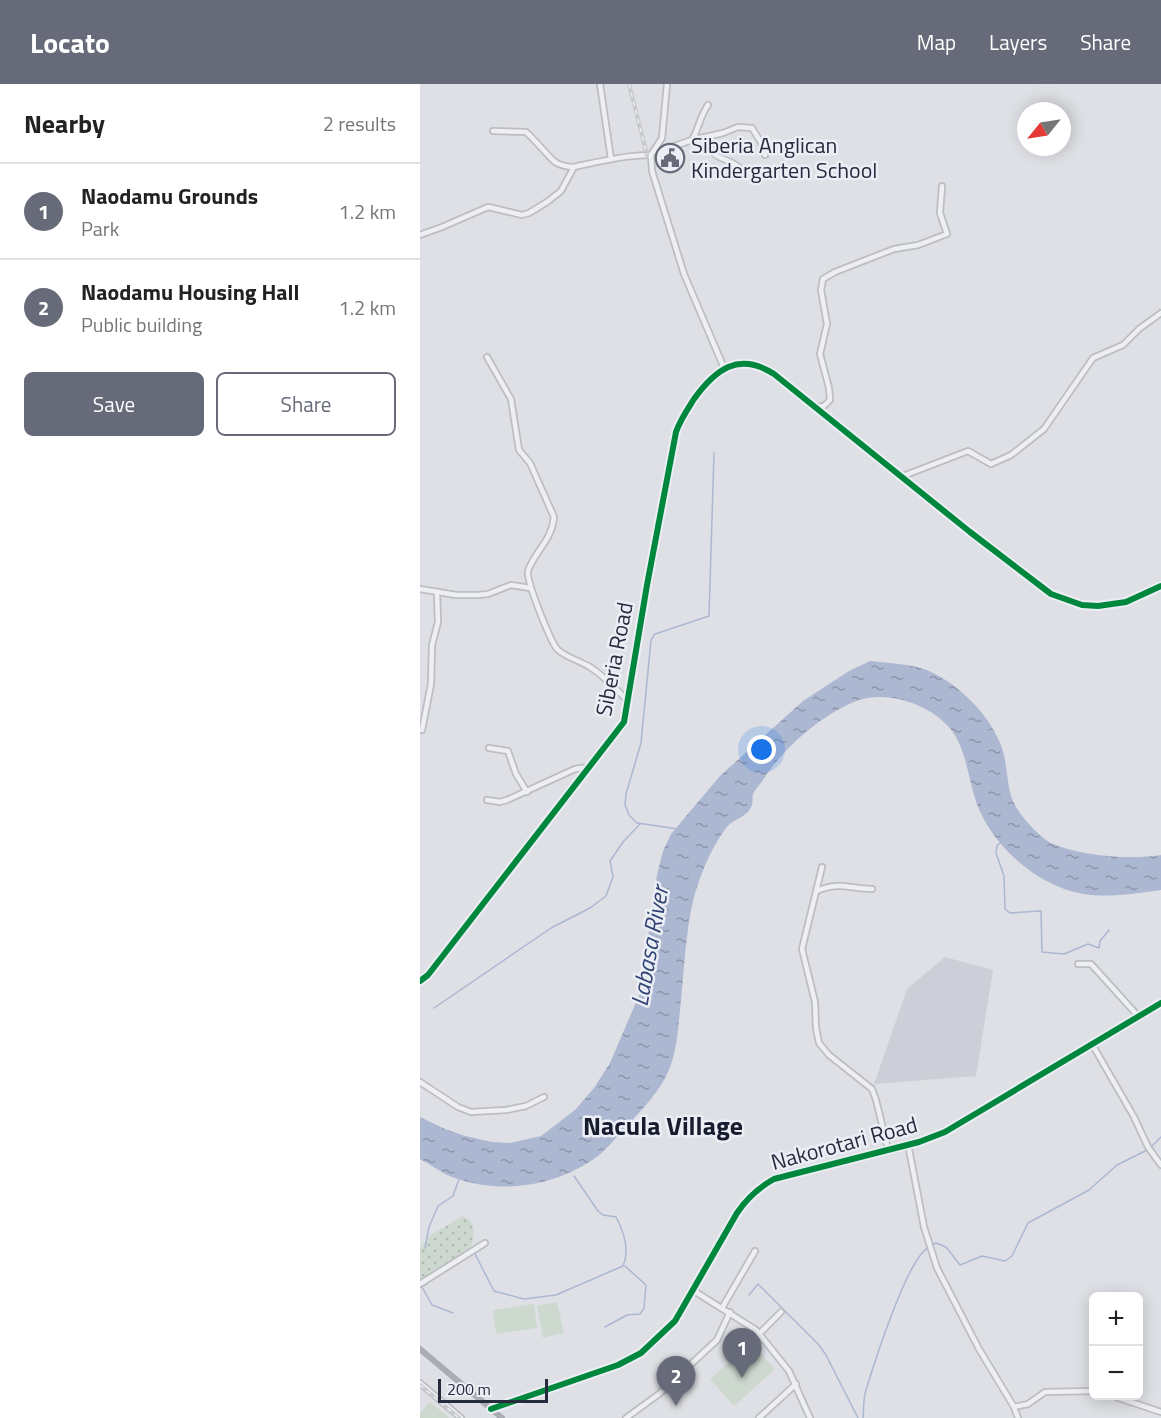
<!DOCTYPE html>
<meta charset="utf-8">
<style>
body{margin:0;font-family:"Titillium Web",sans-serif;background:#f6f6f6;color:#222}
.controls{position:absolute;right:18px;bottom:18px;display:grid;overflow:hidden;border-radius:9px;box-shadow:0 3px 15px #0003}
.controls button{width:54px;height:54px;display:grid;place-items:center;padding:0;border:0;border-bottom:2px solid #e0e0e0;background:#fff;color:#222;font:30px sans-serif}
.compass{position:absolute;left:597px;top:18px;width:54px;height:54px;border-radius:50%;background:#fff;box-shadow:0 3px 15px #0003;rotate:240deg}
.scale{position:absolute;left:18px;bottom:15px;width:110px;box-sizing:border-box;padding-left:6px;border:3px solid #262b3e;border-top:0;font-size:16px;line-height:21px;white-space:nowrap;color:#262b3e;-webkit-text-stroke:4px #eceef5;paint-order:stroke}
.you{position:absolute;left:342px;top:666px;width:21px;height:21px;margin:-15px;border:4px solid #fff;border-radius:50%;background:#1a73e8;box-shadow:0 0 0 9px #1a73e833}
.badge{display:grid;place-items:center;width:39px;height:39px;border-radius:50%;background:#676a78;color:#fff;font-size:20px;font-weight:700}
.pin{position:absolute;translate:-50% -50px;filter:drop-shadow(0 2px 3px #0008)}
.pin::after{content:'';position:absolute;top:32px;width:21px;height:18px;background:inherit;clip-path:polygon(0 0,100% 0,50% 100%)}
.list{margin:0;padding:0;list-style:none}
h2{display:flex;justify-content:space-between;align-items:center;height:78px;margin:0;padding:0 24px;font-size:26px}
h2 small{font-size:20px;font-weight:400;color:#767676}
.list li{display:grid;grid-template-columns:39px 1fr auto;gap:18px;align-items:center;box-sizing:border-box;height:96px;padding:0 24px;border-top:2px solid #e0e0e0}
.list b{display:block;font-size:22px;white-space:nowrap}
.list p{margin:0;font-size:20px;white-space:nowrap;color:#767676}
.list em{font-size:20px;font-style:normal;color:#767676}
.actions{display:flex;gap:12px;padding:18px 24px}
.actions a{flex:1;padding:14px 0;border:2px solid #676a78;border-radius:9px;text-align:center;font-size:21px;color:#676a78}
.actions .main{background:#676a78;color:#fff}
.map{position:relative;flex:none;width:741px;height:1334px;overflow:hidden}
header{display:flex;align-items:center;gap:36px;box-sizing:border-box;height:84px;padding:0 30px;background:#676a78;color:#fff}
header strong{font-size:28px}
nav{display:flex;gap:33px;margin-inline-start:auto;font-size:21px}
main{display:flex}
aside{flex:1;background:#fff}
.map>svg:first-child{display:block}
</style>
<header>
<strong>Locato</strong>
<nav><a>Map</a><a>Layers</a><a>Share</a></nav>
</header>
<main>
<aside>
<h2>Nearby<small>2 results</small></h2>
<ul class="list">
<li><span class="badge">1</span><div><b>Naodamu Grounds</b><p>Park</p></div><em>1.2 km</em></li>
<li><span class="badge">2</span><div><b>Naodamu Housing Hall</b><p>Public building</p></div><em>1.2 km</em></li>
</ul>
<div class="actions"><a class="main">Save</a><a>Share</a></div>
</aside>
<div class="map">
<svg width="741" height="1334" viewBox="0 0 741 1334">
<defs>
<pattern id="park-dots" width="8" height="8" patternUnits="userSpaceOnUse" patternTransform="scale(1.5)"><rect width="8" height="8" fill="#cdd8cf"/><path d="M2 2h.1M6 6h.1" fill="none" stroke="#b0bab3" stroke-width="1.8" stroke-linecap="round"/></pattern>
<pattern id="water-ripples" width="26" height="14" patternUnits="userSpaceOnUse" patternTransform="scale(1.5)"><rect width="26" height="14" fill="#acb7d1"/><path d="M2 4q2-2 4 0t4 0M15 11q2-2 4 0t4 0" fill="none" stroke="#8c95ab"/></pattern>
</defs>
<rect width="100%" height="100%" fill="#dfe0e5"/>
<polygon fill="#cdcfd8" points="525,873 573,886 556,992 454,1000 487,905"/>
<g fill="#cdd8cf">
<polygon points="137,1218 144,1249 123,1254 117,1222"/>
<polygon points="114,1220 117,1244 76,1250 73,1226"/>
<polygon points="331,1259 355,1285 314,1322 290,1295"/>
<polygon points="10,1318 30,1334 0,1334 0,1329"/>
</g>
<path fill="url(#park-dots)" d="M43,1132C59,1140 53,1155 50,1169L2,1198L0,1196V1164L11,1151Z"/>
<path fill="url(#water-ripples)" d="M450,577C467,579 494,580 509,587C539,600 571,632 582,664C588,682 586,700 593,717C598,730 621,755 633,760C662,772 710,776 741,771V806C719,809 694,813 672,811C624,807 576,767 558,723C550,702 548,678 538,657C524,625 472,605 439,616C402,630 364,663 343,696C340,700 335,706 333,710C332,714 333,718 332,721C328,733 313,735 306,744C291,764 279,793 273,817C265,852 264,890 260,926C258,945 257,965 250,983C241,1007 223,1024 206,1043C197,1052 188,1064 178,1072C137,1102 83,1111 35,1094C22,1090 12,1081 0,1075V1033L25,1045L45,1052L72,1058L90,1059L121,1052L155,1026L174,1004L190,979L220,909L237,791L243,767L251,750L300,692L383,617L429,587Z"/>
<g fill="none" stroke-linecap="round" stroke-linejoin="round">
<g stroke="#acb7d1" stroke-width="1.5">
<polyline points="258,745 217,739 209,731 205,721 206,710 221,659 231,556 235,550 289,532 294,369"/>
<polyline points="580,759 577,762 576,769 584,792 585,825 590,829 621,827 622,868 644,870 668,860 679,864 680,857 689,846"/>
<polyline points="14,924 131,844 170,824 186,812 193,793 190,777 203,758 220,740"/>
<polyline points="731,1063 741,1053"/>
<polyline points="512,1161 516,1159 526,1163 540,1181 562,1172 585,1177 592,1172 608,1139 669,1106 697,1081 727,1066"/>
<polyline points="5,1164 9,1143 18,1122 33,1112 39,1095"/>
<path d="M41,1177L54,1168L74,1207L104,1215L136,1211L203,1182C210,1166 204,1148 196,1133L183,1131L178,1127L154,1092"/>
<polyline points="7,1198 6,1201 2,1200 2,1203 12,1221 33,1229"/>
<polyline points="329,1211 338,1200 399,1261 406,1271 438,1334"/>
<polyline points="185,1243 207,1231 220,1230 224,1224 226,1201 205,1182"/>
<path d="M443,1334C444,1325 443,1315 446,1306C454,1280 487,1175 508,1164"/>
</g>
<g stroke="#bdbec3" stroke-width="8">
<g id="street">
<polyline points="180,0 191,75"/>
<polyline points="247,0 242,54 231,71 232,87 264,190 304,284"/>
<path d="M73,47L106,48C116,57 126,70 135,78C139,81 148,83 153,83C178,78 205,71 231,71"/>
<path d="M286,53C294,80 303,70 320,84"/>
<path d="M272,56C279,44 280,32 288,21"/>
<polyline points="234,66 243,66 272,56 303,49 318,43 332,44 342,60 345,71"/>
<polyline points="0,151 22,143 68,123 102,131 109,129 127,118 141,107 154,83"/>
<path d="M67,273L91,315L99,366L110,379L134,433C132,457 114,468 108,487C106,497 130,556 137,565C145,573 160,577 170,583C184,592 196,605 208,617"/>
<polyline points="394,323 404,322 410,316 409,304 400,270 407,240 401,206 403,195 415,188 456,172 474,165 498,161 527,150 520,129 522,102"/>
<polyline points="483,392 548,367 571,380 591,371 624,345 673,274 703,261 719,245 741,229"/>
<polyline points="0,505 36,511 58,511 68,510 91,501 110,504"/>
<polyline points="2,646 11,600 12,561 18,538 17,508"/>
<polyline points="69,664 88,667 96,690 107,708"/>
<polyline points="67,716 80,718 87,716 155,685 169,683"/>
<polyline points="402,783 382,865 395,918 396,944 399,959 409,971 452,1005 456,1016 468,1065"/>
<path d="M397,807C420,797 430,805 452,805"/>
<polyline points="658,880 671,880 719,933"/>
<path d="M0,897L8,891L204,638L227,501L256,348C260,336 267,326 274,315C295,286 318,267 354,290L550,448L631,510L662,521L678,522L706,518L741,502"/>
<polyline points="672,960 714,1033 728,1063 741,1081"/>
<polyline points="0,998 38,1023 51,1028 86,1026 106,1022 124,1013"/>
<polyline points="488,1060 504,1143 517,1184 559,1265 594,1323 598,1334"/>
<polyline points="0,1200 65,1159"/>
<polyline points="274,1207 336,1246 369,1287 390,1334"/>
<polyline points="302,1224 335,1167"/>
<polyline points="339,1250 361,1228"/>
<polyline points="0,1299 41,1334"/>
<polyline points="693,1312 741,1328"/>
<polyline points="594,1323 608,1320 625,1308 674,1307"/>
<polyline points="206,1334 239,1310 297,1256 310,1228"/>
<polyline points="339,1334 376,1300"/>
</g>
</g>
<use href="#street" stroke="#eeeff2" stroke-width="4.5"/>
<g stroke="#a9acb3" stroke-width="6">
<polyline points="0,1265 82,1334"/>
<path d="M71,1325L198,1281L221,1269L255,1237L317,1129C327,1114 338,1104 354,1095L499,1058L525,1048L741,919"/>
</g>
<g stroke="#c8c9cd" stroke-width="4">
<g id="rail">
<polyline points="209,0 227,71"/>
<polyline points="0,1301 39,1334"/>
</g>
</g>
<use href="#rail" stroke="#eceef5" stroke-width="1.5" stroke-dasharray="4.5" stroke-linecap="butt"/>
<g stroke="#eceef5" stroke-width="10">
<g id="cycleway">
<path d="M0,897L8,891L204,638L227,501L256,348C260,336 267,326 274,315C295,286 318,267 354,290L550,448L631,510L662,521L678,522L706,518L741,502"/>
<path d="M71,1325L198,1281L221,1269L255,1237L317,1129C327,1114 338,1104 354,1095L499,1058L525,1048L741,919"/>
</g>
</g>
<use href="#cycleway" stroke="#00873e" stroke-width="6"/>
</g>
<defs>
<g id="civic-ring" transform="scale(1.5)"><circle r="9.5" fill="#eceef5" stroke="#676a78" stroke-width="1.5"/><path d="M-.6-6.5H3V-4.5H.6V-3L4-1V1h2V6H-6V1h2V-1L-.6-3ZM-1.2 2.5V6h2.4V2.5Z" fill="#676a78"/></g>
</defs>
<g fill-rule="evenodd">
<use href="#civic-ring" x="250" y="74"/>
</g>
<g text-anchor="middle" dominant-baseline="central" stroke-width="5" stroke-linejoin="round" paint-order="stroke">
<g font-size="22" fill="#262b3e" stroke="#eceef5" text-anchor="start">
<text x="271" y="61">Siberia Anglican<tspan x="271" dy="25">Kindergarten School</tspan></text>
</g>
<g font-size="22" fill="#262b3e" stroke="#eceef5">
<text transform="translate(194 575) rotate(-79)">Siberia Road</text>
<text transform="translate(424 1059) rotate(-15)">Nakorotari Road</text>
</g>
<g font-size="24" font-style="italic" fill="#2f4273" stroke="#eceef5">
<text transform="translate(229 862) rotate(-80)">Labasa River</text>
</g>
<g font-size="26" font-weight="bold" fill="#181c2f" stroke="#eceef5">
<text x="243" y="1041">Nacula Village</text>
</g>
</g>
</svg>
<div class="controls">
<button>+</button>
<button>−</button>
</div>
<svg class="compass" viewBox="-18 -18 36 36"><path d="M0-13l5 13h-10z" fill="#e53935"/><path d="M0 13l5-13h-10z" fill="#767676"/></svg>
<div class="scale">200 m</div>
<div class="you"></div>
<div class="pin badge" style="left:322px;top:1294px">1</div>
<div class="pin badge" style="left:256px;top:1322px">2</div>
</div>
</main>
